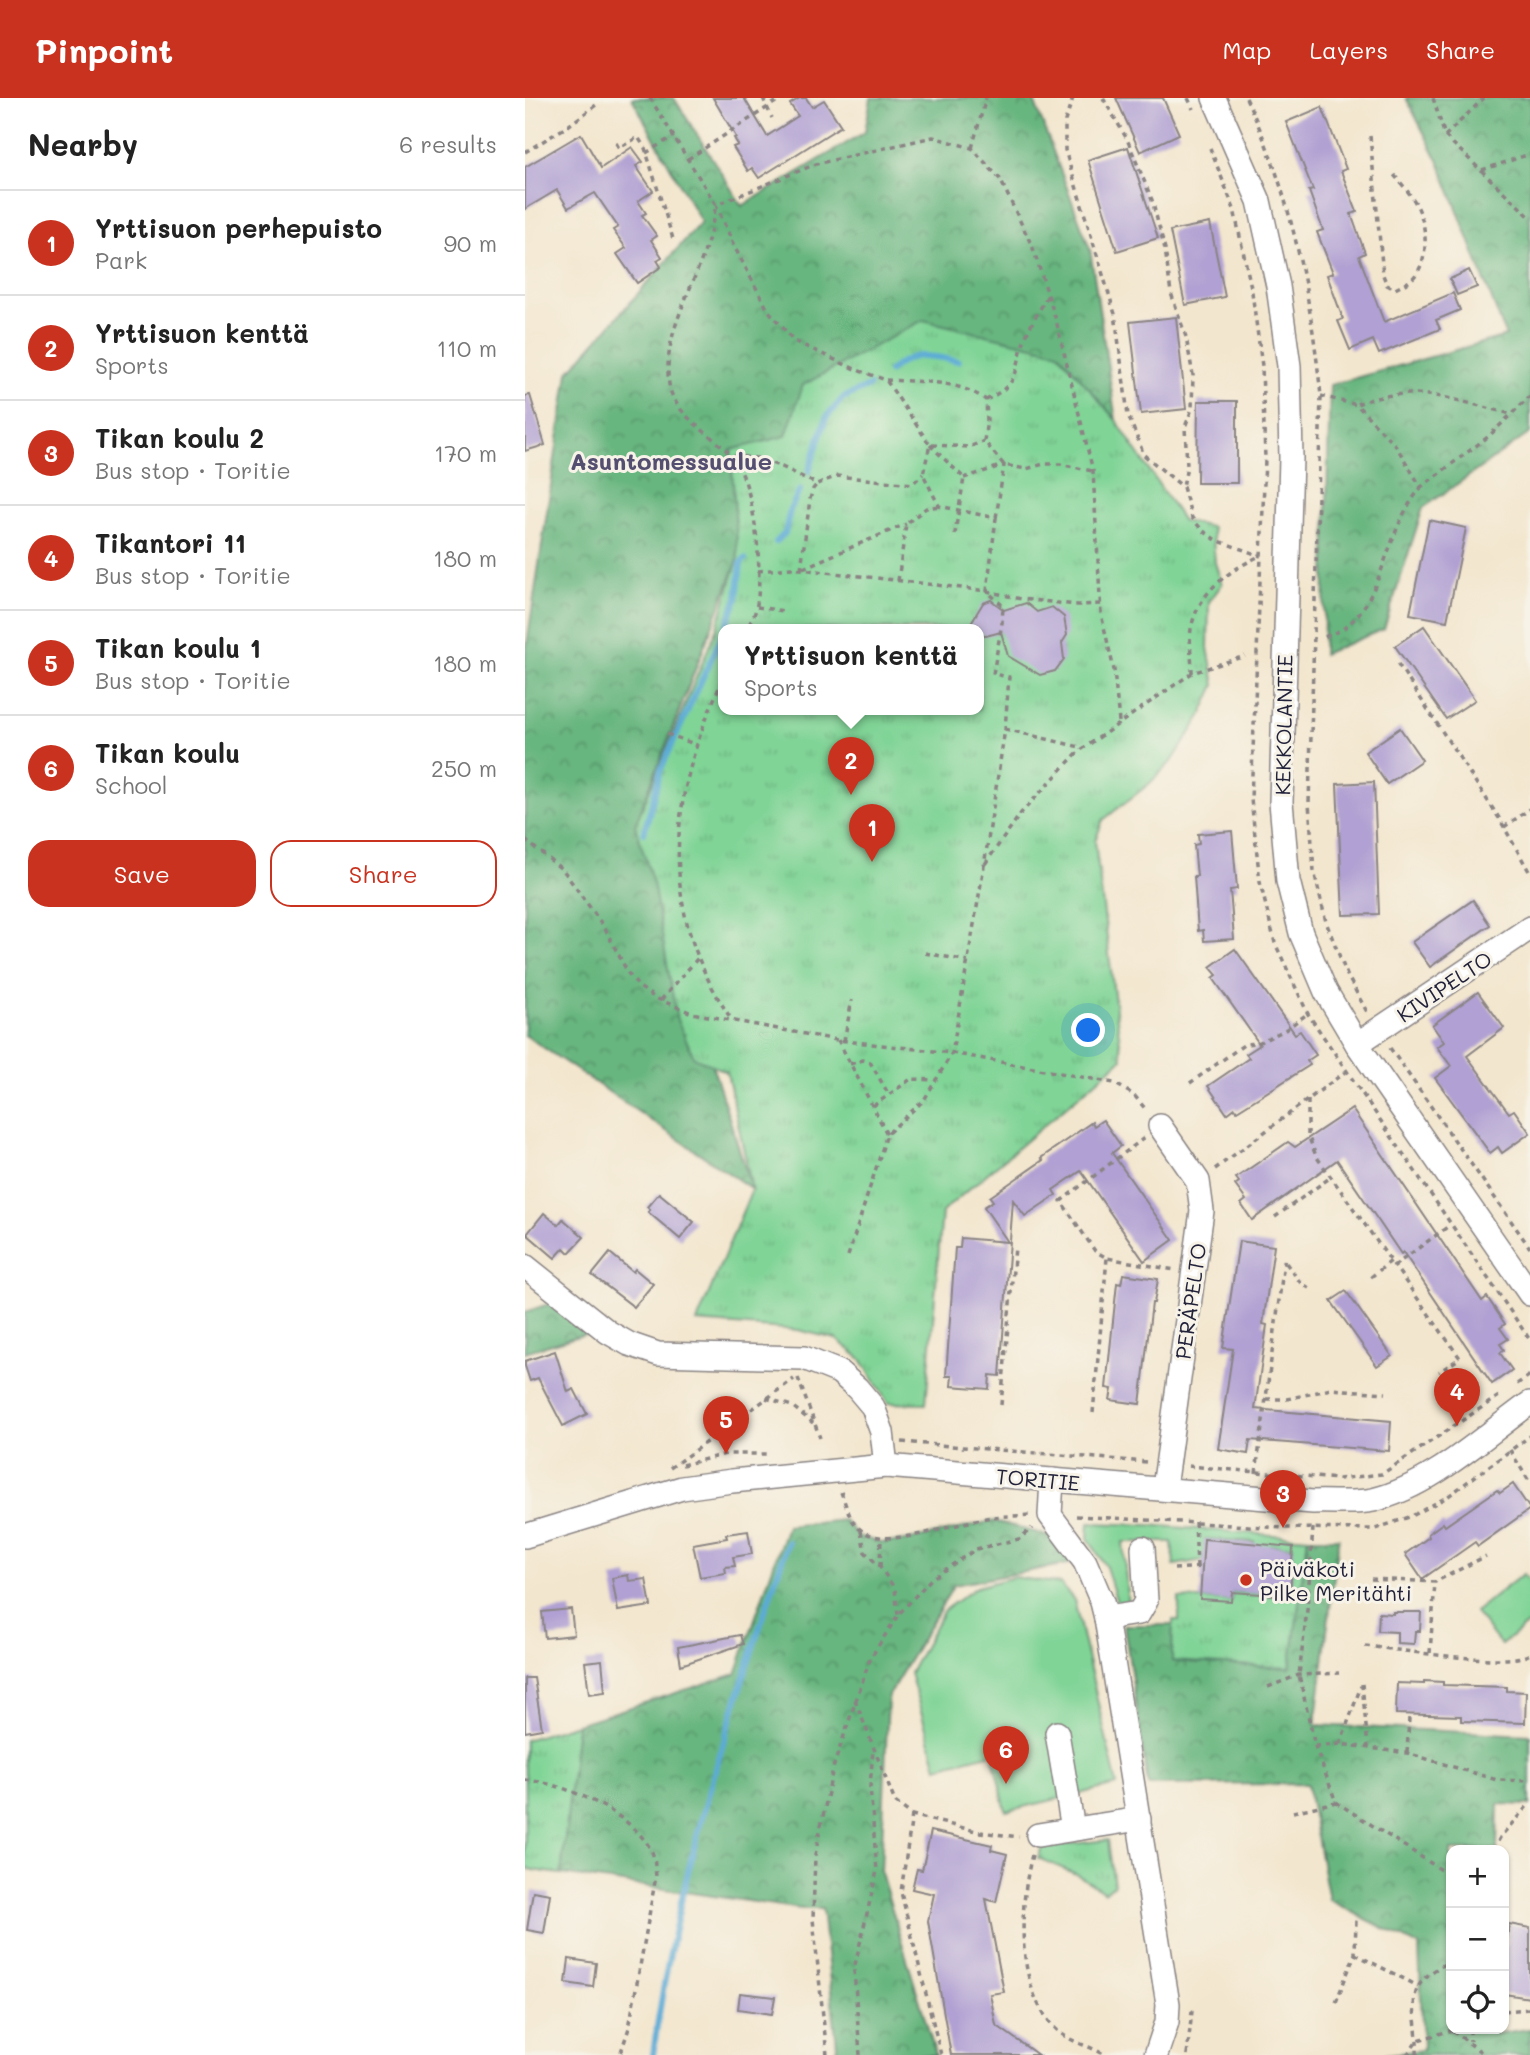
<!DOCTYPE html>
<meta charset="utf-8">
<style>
body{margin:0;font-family:Mali,sans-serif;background:#f2f2f2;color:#222}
.controls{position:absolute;right:21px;bottom:21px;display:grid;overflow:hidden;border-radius:14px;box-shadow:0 2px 5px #0004}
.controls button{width:63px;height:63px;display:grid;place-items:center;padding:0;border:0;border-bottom:2px solid #e0e0e0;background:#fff;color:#222;font:35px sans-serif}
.you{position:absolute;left:564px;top:933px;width:24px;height:24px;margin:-18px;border:5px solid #fff;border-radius:50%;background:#1a73e8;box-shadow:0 0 0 10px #1a73e833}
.badge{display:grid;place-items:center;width:46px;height:46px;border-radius:50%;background:#c8321e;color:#fff;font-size:23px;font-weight:700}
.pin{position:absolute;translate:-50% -58px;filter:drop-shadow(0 2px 4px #0008)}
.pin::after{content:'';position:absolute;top:37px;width:24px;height:21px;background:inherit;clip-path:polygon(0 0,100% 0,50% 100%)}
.popup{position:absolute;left:193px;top:526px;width:266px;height:91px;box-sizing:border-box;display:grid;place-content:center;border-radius:14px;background:#fff;filter:drop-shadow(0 2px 5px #0005);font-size:23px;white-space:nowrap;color:#767676}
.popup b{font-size:26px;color:#222}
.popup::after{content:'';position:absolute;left:50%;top:100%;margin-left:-14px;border:14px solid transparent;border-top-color:#fff}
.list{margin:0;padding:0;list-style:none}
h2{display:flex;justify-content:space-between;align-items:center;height:91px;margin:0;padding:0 28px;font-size:30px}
h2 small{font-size:23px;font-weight:400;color:#767676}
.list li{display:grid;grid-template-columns:46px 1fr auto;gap:21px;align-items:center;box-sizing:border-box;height:105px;padding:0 28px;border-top:2px solid #e0e0e0}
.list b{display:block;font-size:26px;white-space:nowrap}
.list p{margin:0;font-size:23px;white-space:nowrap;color:#767676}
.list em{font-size:23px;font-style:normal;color:#767676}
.actions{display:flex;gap:14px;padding:21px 28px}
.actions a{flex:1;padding:16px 0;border:2px solid #c8321e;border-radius:21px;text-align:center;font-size:24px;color:#c8321e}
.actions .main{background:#c8321e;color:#fff}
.icon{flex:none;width:38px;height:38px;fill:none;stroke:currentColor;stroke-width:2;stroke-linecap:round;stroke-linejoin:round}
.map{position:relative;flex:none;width:1005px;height:1957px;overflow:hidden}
header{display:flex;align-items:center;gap:42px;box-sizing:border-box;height:98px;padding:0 35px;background:#c8321e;color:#fff}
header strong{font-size:33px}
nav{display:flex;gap:38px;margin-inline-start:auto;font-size:24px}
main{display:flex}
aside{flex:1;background:#fff}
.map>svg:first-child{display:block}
</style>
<header>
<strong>Pinpoint</strong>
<nav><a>Map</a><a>Layers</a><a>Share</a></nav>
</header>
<main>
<aside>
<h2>Nearby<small>6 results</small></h2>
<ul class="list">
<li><span class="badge">1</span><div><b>Yrttisuon perhepuisto</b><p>Park</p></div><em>90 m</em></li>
<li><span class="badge">2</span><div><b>Yrttisuon kenttä</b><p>Sports</p></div><em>110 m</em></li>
<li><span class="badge">3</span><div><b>Tikan koulu 2</b><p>Bus stop · Toritie</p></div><em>170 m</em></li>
<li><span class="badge">4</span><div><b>Tikantori 11</b><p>Bus stop · Toritie</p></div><em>180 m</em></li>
<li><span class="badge">5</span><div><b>Tikan koulu 1</b><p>Bus stop · Toritie</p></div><em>180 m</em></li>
<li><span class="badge">6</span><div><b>Tikan koulu</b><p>School</p></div><em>250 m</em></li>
</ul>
<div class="actions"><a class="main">Save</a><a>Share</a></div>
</aside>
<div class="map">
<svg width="1005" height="1957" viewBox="0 0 1005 1957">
<defs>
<pattern id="forest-crowns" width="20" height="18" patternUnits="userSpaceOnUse" patternTransform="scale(1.75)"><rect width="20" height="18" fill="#68b67f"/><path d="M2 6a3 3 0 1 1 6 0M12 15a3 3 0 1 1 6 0" fill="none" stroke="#559469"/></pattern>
<pattern id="park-tufts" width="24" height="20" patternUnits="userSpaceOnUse" patternTransform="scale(1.75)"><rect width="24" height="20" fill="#80d496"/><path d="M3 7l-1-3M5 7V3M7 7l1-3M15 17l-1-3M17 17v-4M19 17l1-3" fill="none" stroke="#6eb682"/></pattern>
</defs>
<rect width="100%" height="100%" fill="#f7f3e8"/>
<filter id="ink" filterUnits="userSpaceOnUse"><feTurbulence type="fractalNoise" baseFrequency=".0143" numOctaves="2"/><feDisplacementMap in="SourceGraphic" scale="14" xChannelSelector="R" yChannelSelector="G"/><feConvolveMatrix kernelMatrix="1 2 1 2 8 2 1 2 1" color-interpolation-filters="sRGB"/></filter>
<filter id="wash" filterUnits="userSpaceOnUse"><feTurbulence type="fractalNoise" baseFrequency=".00686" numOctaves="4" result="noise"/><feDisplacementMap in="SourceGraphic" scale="28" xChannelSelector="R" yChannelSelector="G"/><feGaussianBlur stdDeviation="1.57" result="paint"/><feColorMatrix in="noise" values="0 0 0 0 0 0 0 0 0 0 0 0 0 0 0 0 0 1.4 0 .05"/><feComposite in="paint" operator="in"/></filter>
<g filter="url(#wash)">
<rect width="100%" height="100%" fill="#f3e6ce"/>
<g fill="#80d496" stroke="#517b68" stroke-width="2">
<polygon points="564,1425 623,1427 783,1440 775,1498 765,1498 768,1449 746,1447 729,1451 729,1444 680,1441 678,1462 649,1467 647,1444 598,1444 603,1510 594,1511 581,1469 563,1440"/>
<polygon points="998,1476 1005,1485 1005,1524 976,1547 950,1514"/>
<polygon points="489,1479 536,1486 549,1502 592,1687 481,1713 467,1655 412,1669 385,1575 419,1512 452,1489"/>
</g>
<g fill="url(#forest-crowns)" stroke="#456c5d" stroke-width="2">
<polygon points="107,0 149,0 217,108 340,34 346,0 508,0 565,151 591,322 533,254 279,287 261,338 206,352 213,461 110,727 227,1091 0,937 0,559 43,275 176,124"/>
<polygon points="881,0 1005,0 1005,335 898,410 859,531 798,556 805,287 981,238 914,64"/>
<polygon points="30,1204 64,1235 0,1254 0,1214"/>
<polygon points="319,1422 333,1438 356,1445 380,1443 469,1423 534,1441 553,1464 429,1487 363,1598 356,1775 411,1957 313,1957 297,1811 277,1811 36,1776 52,1626 211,1576 262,1428"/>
<polygon points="783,1440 814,1440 790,1627 1005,1637 1005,1707 973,1706 972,1752 926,1752 926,1931 968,1931 968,1936 1005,1931 1005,1957 857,1957 898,1952 894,1848 804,1802 782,1686 623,1687 599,1527 648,1527 647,1563 765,1570"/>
</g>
<g fill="url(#park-tufts)" stroke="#517b68" stroke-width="2" fill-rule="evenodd">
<path d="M398,222L533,254L591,322L658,423L687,429L690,465L697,486L684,504L683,550L690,587L676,618L648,662L624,686L578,722L570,743L597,961L417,1114L401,1306L363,1305L336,1261L311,1241L273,1232L172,1224L227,1091L202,974L169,959L152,922L128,785L110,727L191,532L213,461L206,352L261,338L278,287ZM198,531H454V611H198Z"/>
<polygon points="707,1494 775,1498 765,1570 647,1563 648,1522 654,1522 654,1500 706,1503"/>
<polygon points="52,1626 36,1776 0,1771 0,1642"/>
<polygon points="583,1742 589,1787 580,1794 551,1776 513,1760 517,1749"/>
</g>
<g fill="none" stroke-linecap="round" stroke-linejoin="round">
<g stroke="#5cabd5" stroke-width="6">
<path d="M364,274C388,251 402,258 433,263"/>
<polyline points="284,373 301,320 318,300 344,288"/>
<polyline points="251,444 260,435 265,412 275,392"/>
<polyline points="200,531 212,500 216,465 220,461"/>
<polyline points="119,735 136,671 198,535"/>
<path d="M128,1957C151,1781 207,1611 263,1444"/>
</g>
</g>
<g id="blocks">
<g fill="#b0a0d3">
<polygon points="188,0 219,0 242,38 273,18 265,6 275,0 281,0 287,9 299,2 316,28 234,80 227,70 223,73 208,49 213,47 209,40 211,39"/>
<polygon points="591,0 638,0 654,36 615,54"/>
<polygon points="797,9 821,71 816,73 832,114 826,116 840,155 834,158 859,224 928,195 935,212 911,222 915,231 854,256 848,242 825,252 813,223 818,221 802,177 808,175 792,134 798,132 784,93 788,92 761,24"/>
<polygon points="56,36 76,70 107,49 118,64 111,68 128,93 113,103 121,115 117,117 132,138 126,142 137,159 132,162 136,169 112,185 92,156 101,150 88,132 93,129 70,95 43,110 32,92 0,111 0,69"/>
<polygon points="603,49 633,140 592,153 563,62"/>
<polygon points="685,125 700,199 660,207 645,133"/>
<polygon points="944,172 952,189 932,197 925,181"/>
<polygon points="651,219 661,311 616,316 605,224"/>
<polygon points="5,297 20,347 0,353 0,298"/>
<polygon points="673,303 712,303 712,385 672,385"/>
<polygon points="904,422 941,430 922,523 885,516"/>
<polygon points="466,502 479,512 501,505 512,514 527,509 539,519 542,537 537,545 539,561 530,573 515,577 483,558 476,534 461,538 454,534 454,531 444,528 458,505"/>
<polygon points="899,528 950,602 921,621 870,548"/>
<polygon points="875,630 897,662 862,686 840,654"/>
<polygon points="849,684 854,816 818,817 812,686"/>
<polygon points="707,733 712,791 705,792 709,841 679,843 678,832 673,833 669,778 672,778 669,747 674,746 673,736"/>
<polygon points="948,802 965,827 905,869 887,844"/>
<polygon points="710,851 770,936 775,933 791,957 782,963 785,967 712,1013 710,1010 702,1016 683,988 724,960 721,956 735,947 688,880 692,877 685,869"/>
<polygon points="953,894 979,930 942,958 984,1015 989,1012 1005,1035 977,1055 973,1049 965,1055 910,980 926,968 912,949 919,944 907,927"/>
<polygon points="827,1011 957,1203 962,1199 980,1226 975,1230 983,1241 975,1246 979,1252 975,1255 987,1272 967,1286 878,1154 876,1156 812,1062 727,1122 716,1106 721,1102 710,1087 714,1084 711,1080 763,1044 770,1049"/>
<polygon points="578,1022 596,1048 587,1055 648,1142 619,1163 556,1073 528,1092 531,1097 500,1118 488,1102 475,1278 465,1277 464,1291 426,1288 427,1278 421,1278 430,1150 435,1150 436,1140 483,1144 459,1109 468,1103 465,1099 518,1062 516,1060 567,1024 569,1028"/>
<polygon points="134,1095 169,1124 155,1141 123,1114 125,1112 122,1109"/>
<polygon points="19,1115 33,1127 38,1121 59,1139 44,1155 39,1150 30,1160 2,1136"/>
<polygon points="714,1143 749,1148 738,1226 742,1227 730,1311 866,1323 864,1353 725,1342 723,1356 693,1351 708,1251 698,1250"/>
<polygon points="85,1155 108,1174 110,1171 128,1186 109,1209 67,1177"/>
<polygon points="598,1176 633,1181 629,1205 627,1205 615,1306 585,1302 587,1291 581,1290 592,1185 596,1186"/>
<polygon points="821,1193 867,1258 852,1268 806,1203"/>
<polygon points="30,1253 43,1294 49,1291 62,1316 38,1328 13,1280 5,1283 0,1268 0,1263"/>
<polygon points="988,1386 1005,1411 953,1448 950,1444 897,1481 880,1456 904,1439 903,1436 918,1425 920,1428 972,1392 975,1395"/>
<polygon points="223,1433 227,1456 208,1459 210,1468 200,1469 201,1475 175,1479 168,1446 202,1440 201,1436"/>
<polygon points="679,1441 768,1449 765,1498 707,1494 706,1503 675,1501"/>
<polygon points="103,1477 104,1483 121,1481 126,1508 93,1513 87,1480"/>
<polygon points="46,1511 49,1537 20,1540 17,1514"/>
<polygon points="868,1514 896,1514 895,1533 890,1533 889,1546 872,1545 872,1534 853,1533 854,1515 868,1516"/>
<polygon points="215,1537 218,1546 156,1567 153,1549"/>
<polygon points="77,1562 80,1594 64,1596 60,1564"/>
<polygon points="0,1580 9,1580 17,1631 0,1634"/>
<polygon points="899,1583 918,1584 918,1587 982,1589 982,1593 1001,1594 1000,1625 936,1623 936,1618 871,1616 872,1585 899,1586"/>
<polygon points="406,1733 467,1747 466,1752 482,1756 471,1804 461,1801 479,1894 465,1896 471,1927 513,1957 426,1957 403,1823 409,1796 387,1791 392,1771 397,1772"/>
<polygon points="8,1793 25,1796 19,1835 2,1832"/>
<polygon points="984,1826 1005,1830 1005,1900 979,1896 979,1848 981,1849"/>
<polygon points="44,1861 71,1865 68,1889 41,1885"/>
<polygon points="215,1895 250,1899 247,1916 213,1911"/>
</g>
</g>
</g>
<g filter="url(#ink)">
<use href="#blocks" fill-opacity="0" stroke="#8a8484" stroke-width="2"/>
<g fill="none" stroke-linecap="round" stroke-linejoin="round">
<g stroke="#8a8484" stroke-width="26">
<g id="minor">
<polyline points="689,0 734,103 753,188 764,268 766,360 756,704 763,783 776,835 801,894 832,946 1005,1196"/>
<polyline points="832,946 1005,830"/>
<polyline points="635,1028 673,1083 677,1113 639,1390"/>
<polyline points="0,1168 83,1234 104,1246 133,1256 279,1260 314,1274 332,1290 348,1309 357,1334 361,1368"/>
<polyline points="527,1382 525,1417 560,1464 577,1504 581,1520 643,1906 642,1924 631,1957"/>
<path d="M0,1438L157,1390L207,1383L361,1368L788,1404C807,1403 830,1406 848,1402C905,1389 959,1338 1005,1305"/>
<polyline points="581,1520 614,1515 621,1503 618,1450"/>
<polyline points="532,1635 548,1731"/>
<polyline points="513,1737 614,1721"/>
</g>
</g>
<g stroke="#8a8484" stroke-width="3.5" stroke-dasharray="5 5" stroke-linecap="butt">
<path d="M125,0L191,107C188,121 186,135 181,149C167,193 137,238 144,286C148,317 186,335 206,357C230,383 238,472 232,506C231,515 226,523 222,531"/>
<polyline points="238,0 247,20"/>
<polyline points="548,0 540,23 540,52 590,216 603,317 619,357 658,389 667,420 677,432 691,442 736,458"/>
<polyline points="578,0 602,41 627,102 640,151 646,195 661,239 668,277 667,311 660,329 662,368 658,389"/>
<polyline points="663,0 668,11"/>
<path d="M721,0C766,94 785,194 796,298L784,705L789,773L801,824L822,877L842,914"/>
<polyline points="908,0 920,38 1005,119"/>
<path d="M845,38L858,177L862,187L870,191C878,187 887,183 892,175C905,155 901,123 890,104C884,94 876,85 869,77"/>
<polyline points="920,38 959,0"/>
<polyline points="91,45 94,50 113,39 120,50 149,144"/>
<polyline points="447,50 461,0"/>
<polyline points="685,50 709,111 727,194 737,268 740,361 726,701 735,784 750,845 783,916 1005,1242"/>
<polyline points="0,54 43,28 71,7"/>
<polyline points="121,55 149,38"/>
<polyline points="163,61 257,0"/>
<polyline points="957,72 1005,56"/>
<path d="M361,282C395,284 432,281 461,302L462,322L459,343L479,367L501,371L519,366H535L567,373"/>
<polyline points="796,298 832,307 871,348 896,389 964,338 1005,298"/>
<path d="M461,302C501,282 487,270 502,236C508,222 516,210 523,197"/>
<path d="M832,306C890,284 930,303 987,316"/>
<polyline points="405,347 439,380 429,441"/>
<polyline points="407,347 444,349 459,343"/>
<polyline points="208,358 232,360 257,369 292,386 312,378 387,386 398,376"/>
<polyline points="439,380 479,367 471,420"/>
<polyline points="278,470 381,426"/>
<polyline points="276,471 285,401 288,391 292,386"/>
<polyline points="233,473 267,470 462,493 496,501 553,507 576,506"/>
<polyline points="373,483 381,426 401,410 414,408"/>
<polyline points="232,509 258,513"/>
<path d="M800,539C808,535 818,532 824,526C860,495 861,430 896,390"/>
<polyline points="873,566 974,720 1005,775"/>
<path d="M667,575C667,561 664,545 666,531C673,494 703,473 735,458"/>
<path d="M198,581C143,699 131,811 207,922"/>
<polyline points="480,631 559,650"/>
<polyline points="142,636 172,647"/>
<polyline points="979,729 1005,711"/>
<polyline points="0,742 38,772 79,829 103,875 113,888 130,900 167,915 312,942 427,955 589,985 609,997 622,1013"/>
<polyline points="460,766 496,715 553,654 667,575 720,558"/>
<polyline points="400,855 443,863"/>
<polyline points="136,902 173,860"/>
<polyline points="313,942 362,1036"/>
<polyline points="319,943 327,902"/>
<polyline points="865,950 1005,1150"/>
<polyline points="325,966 338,962 345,964 364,997"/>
<polyline points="665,985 720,946 733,945 760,932 782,916"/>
<polyline points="783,1002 783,1037 791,1058 935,1260 914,1274"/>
<polyline points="348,1008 386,981 411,982"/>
<polyline points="619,1040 536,1103 570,1153 582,1160 650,1172"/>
<polyline points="690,1071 820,974"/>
<polyline points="750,1119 806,1079"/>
<polyline points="323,1158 362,1036 399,1002 427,955 459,768 480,631 484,579 468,576 477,525 478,508 462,493 471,420 414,408 398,376 405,347 361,282 332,272 269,243 243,212 209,148 191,107 291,66 408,39 447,50 475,81 508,150 531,222 568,373 576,516 589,572 594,624"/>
<polyline points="761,1165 775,1184 784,1190"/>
<polyline points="869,1168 925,1127"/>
<polyline points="846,1179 866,1163"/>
<polyline points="273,1280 295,1340"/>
<polyline points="992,1286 1005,1277"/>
<polyline points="241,1300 267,1308 288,1325"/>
<polyline points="741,1301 762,1301 806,1291 861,1295"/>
<polyline points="476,1307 490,1149"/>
<polyline points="568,1315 582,1160"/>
<polyline points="377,1344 621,1364"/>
<polyline points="985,1352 1005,1385"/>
<polyline points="157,1367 201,1356 242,1356"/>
<polyline points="663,1368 813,1381 857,1376 974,1298"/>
<polyline points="145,1370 269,1281"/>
<polyline points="731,1375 760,1157"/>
<path d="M316,1394C321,1407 325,1424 336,1432C365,1454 434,1423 467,1419C480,1418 493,1418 505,1417"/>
<polyline points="551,1418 758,1430 850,1431 887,1418 922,1399 1005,1338"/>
<polyline points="670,1424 672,1469"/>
<polyline points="788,1430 782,1512 774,1577 790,1648 811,1704 918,1773 926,1782"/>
<polyline points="336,1433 340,1454 355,1469 370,1491 373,1517"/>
<polyline points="355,1469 356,1440"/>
<polyline points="649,1471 678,1469"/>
<polyline points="846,1481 910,1484 961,1458"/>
<path d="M840,1548C871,1551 983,1570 1005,1556"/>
<polyline points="905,1555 910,1484"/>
<polyline points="837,1586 843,1649"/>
<polyline points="743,1589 774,1577 814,1575"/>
<polyline points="330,1602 370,1704 387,1717 406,1722 455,1734 494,1739"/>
<polyline points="815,1646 836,1588"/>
<polyline points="790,1648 815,1646 882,1655 972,1682 1005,1683"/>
<polyline points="882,1655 884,1620"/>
<path d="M0,1682C40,1685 106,1715 126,1752C130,1759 130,1770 131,1778L104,1930L95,1957"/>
<polyline points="768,1714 811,1704"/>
<polyline points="387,1717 376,1794 416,1957"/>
<polyline points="968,1752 976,1738 1005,1705"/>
<path d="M507,1757C494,1808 490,1892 532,1932C544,1944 566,1948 580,1957"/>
<polyline points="830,1856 893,1888"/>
<polyline points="811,1904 830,1856 831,1821"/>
<polyline points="979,1913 1005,1911"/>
<polyline points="945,1931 945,1943"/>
<polyline points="928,1933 960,1957"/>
<polyline points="302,1957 288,1821 290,1757 308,1670 345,1561 373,1517 406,1481 451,1451 494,1441 507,1430"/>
<polyline points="335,1957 329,1871 352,1773 345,1689 348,1652"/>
<polyline points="662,1957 667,1913 663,1909"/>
<polyline points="882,1957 893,1942 931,1931"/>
<path d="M892,1957C894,1909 872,1889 926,1863"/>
</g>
<use href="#minor" stroke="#fff" stroke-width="23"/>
</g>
</g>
<circle fill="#c8321e" stroke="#f7f3e8" stroke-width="2.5" cx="721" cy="1482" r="7"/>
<g text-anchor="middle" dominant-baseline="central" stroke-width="6" stroke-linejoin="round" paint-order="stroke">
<g font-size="21" fill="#22223b" stroke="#f7f3e8">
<text transform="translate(758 627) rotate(-89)">KEKKOLANTIE</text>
<text transform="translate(919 888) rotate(-34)">KIVIPELTO</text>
<text transform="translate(665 1203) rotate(-82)">PERÄPELTO</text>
<text transform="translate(513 1381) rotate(5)">TORITIE</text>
</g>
<g font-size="21" fill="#22223b" stroke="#f7f3e8" text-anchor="start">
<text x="735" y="1470">Päiväkoti<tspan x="735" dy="24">Pilke Meritähti</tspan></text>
</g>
<g font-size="24" font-weight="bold" fill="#544e70" stroke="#f7f3e8">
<text x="146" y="362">Asuntomessualue</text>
</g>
</g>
</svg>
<div class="controls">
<button>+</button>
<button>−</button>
<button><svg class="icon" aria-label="locate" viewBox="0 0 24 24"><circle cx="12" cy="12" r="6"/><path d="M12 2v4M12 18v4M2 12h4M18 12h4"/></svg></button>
</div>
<div class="you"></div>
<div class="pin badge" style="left:347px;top:764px">1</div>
<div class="pin badge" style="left:326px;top:697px">2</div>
<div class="popup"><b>Yrttisuon kenttä</b>Sports</div>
<div class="pin badge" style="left:758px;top:1430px">3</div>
<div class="pin badge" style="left:932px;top:1328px">4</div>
<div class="pin badge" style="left:201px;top:1356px">5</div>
<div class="pin badge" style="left:481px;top:1686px">6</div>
</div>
</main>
